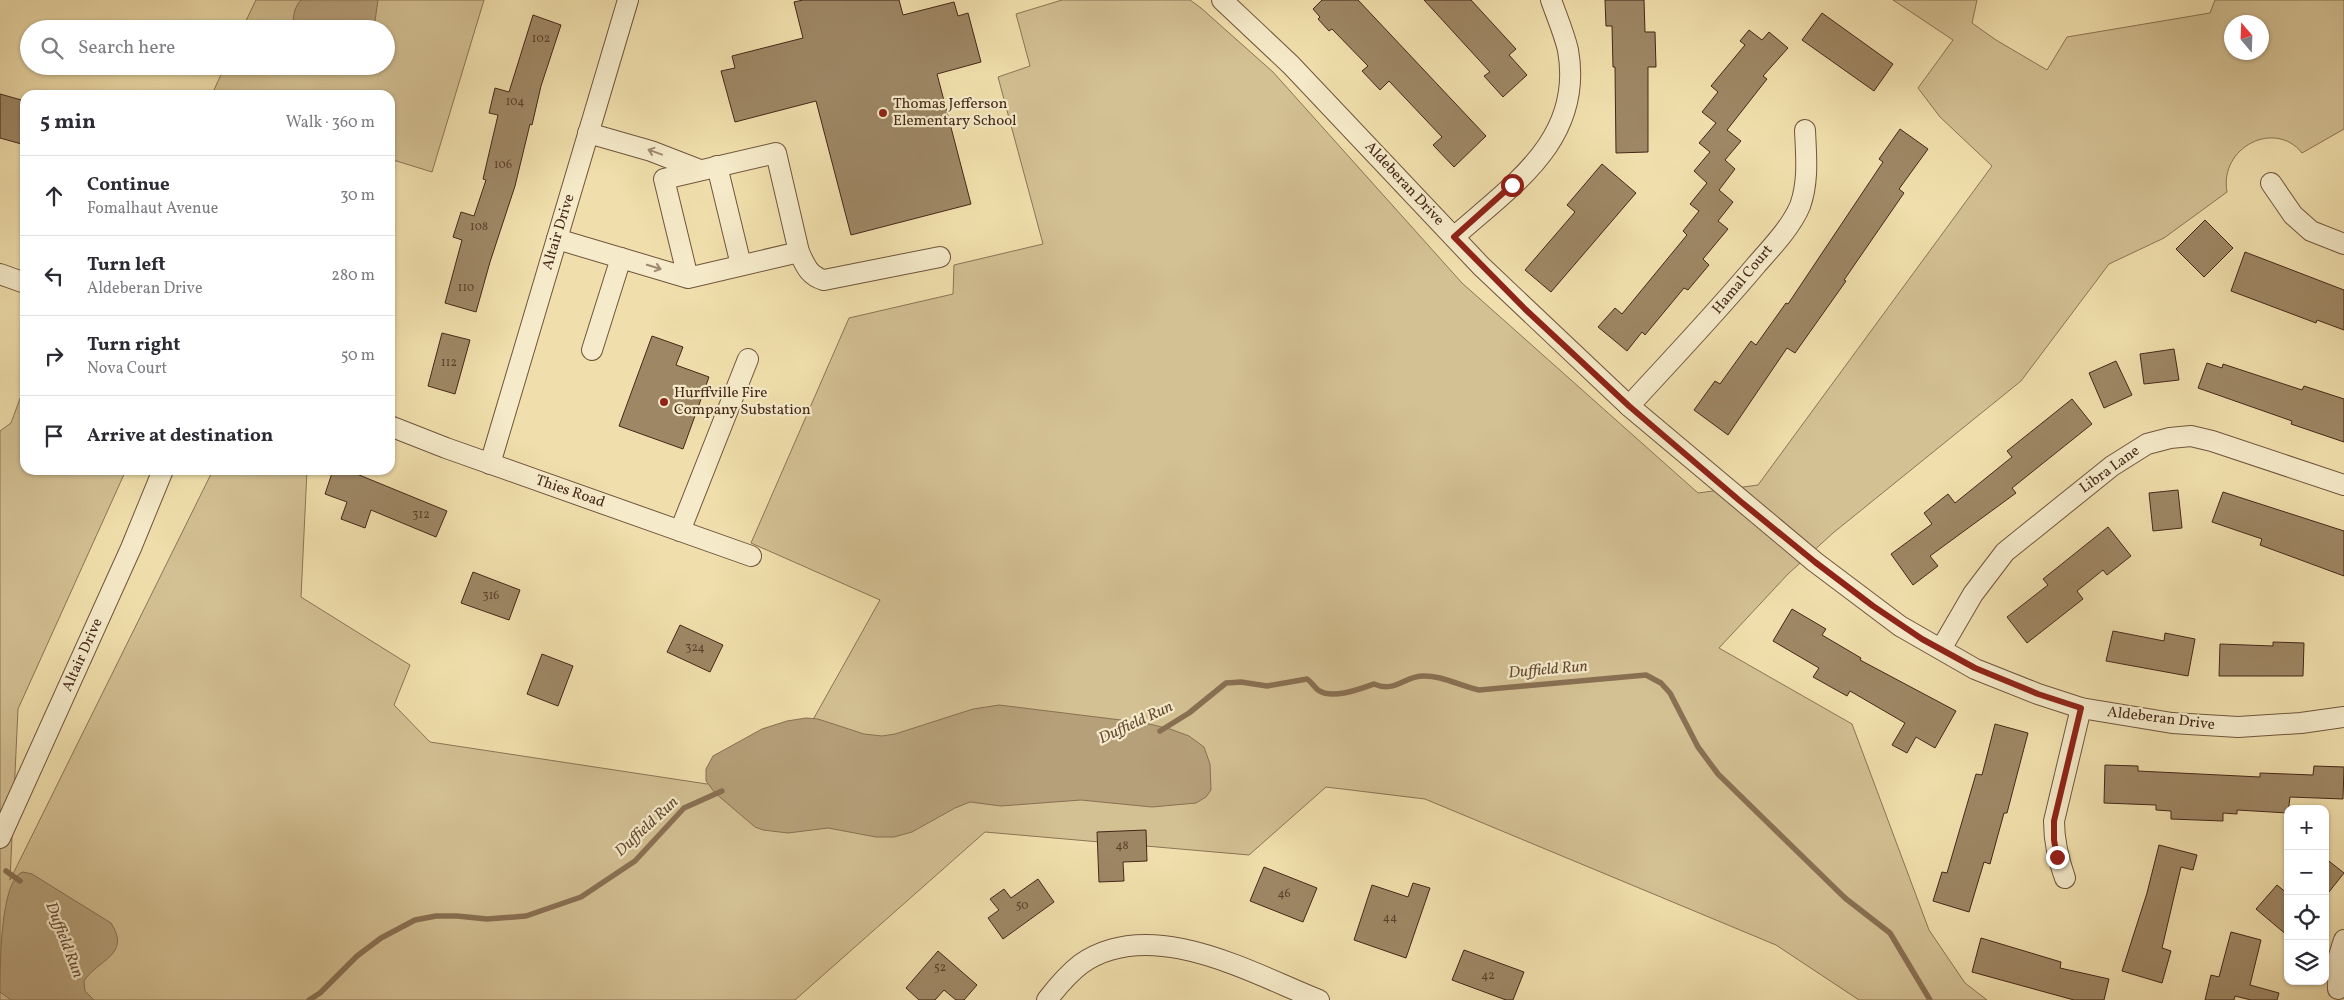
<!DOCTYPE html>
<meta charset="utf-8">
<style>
body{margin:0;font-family:Vollkorn,serif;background:#f2f2f3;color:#2b2b33}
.controls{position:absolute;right:15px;bottom:15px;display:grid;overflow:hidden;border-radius:10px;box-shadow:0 1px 4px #0004}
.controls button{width:45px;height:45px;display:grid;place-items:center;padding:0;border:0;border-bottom:1px solid #e1e1e2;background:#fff;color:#2b2b33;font:25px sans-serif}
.compass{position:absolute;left:2224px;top:15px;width:45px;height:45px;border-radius:50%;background:#fff;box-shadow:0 1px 4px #0004;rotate:341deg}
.stop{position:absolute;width:15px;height:15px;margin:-11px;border:4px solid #8f2418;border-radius:50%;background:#fff}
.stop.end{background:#8f2418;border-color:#fff;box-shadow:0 1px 5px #0008}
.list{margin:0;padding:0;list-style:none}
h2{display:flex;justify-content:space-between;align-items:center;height:65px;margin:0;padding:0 20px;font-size:21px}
h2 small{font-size:16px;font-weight:400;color:#7c7c81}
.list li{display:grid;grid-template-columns:32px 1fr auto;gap:15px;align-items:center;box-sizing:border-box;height:80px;padding:0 20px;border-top:1px solid #e1e1e2}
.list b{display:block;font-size:19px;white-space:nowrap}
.list p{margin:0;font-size:16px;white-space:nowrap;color:#7c7c81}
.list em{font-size:16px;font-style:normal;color:#7c7c81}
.icon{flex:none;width:28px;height:28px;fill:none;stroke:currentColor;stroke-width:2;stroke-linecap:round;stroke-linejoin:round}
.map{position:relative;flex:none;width:2344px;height:1000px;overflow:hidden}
.search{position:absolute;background:#fff;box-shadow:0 1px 4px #0004;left:20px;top:20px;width:375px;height:55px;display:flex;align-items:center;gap:12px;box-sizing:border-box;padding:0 18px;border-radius:28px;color:#7c7c81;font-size:19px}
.panel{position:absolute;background:#fff;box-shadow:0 1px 4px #0004;left:20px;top:90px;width:375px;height:385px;border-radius:15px}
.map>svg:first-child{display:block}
</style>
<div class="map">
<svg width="2344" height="1000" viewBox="0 0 2344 1000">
<rect width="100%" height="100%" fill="#f0dfac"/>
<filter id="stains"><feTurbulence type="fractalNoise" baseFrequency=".004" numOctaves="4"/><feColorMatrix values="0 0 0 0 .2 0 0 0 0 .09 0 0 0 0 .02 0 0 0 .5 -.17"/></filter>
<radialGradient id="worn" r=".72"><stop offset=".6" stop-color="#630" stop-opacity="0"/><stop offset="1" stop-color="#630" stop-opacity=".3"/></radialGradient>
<g fill="#d3c093" stroke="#8c7456" fill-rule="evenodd">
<polygon points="256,0 484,0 432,172 390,159 390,95 220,95 213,92 225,66 386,66 386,29 242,29"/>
<path d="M1062,0H1190L1201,8L1273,72L1462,283L1698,493L1758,485L1992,166L1940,117L1918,88L1953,40L1893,0H1977L1972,23L1996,40L2047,70L2067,37L2210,13L2215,0H2344V129L2302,153C2275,119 2219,147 2227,192L2164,238L2109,264L2021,381L1833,533L1788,574L1719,648L1852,724L1929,930L1965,983L1987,1000H1859L1776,945L1425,799L1326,787L1249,855L985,832L795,1000H0V431L11,423L25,385V470H126L18,709L10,880L213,470H307L301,597L410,665L394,705L430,742L707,784L814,718L880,600L751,543L849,318L953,294L954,265L1043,244L998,77L1030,66L1016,14ZM2232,22H2262V52H2232Z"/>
</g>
<g fill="#b6a07a" stroke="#897053">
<path d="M301,0H378L375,21L370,29H294C292,19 294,7 301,0Z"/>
<polygon points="999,705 1145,723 1170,729 1189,736 1204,747 1210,764 1211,790 1206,797 1196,803 1152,807 1081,800 1001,806 970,802 955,808 912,832 894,837 876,837 828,828 788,833 763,830 755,827 715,793 706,781 706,769 713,756 762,729 787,721 806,718 818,719 864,734 882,736 895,734 973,709"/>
<path d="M23,872L32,874L111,923C132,955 97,960 84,981L85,991L94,1000H11L0,992C0,967 0,879 23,872Z"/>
</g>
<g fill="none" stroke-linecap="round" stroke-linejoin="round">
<g stroke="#897053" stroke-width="5.5">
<path d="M1160,731L1189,713L1226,683L1241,682L1267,686L1307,679C1312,682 1314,687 1318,690C1332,700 1360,689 1374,684C1395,693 1403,677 1422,676C1441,675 1460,686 1479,690L1646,675L1661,683L1670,693L1698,747L1718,774L1845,898L1890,933L1930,1000"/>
<polyline points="6,871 20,881"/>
<polyline points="309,1000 320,993 357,956 381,938 415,920 436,916 457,916 487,919 526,916 581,897 635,861 684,808 722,791"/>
</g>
</g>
<g fill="#9e8765" stroke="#452718">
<polygon points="803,0 899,0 903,15 954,2 958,16 968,13 981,62 937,74 971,204 851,235 816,101 735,122 721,71 735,68 732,56 803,38 794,2"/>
<polygon points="1322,0 1358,0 1486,136 1454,167 1433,145 1442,137 1389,81 1380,90 1362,71 1368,66 1332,29 1329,31 1318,19 1320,17 1313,9"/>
<polygon points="1424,0 1471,0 1516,49 1509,55 1527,75 1503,97 1484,76 1490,72"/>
<polygon points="1605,0 1644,0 1645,32 1655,32 1656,67 1648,67 1648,152 1616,153 1615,67 1613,67 1612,26 1606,26"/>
<polygon points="1822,13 1893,64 1874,91 1802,40"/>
<polygon points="533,15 561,25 541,86 532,125 530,124 515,186 490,262 476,312 445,303 462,240 453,237 461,212 474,216 486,180 483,179 498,115 489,113 495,88 509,92"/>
<polygon points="1749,30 1762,40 1769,32 1788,48 1763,76 1767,79 1727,130 1741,141 1725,160 1735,169 1719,190 1733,202 1718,221 1728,229 1703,259 1709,265 1688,290 1684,288 1645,335 1642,332 1627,351 1598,327 1615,308 1622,314 1687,235 1683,231 1699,211 1690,204 1707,183 1694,171 1710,152 1699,143 1716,123 1702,112 1718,92 1711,86 1745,45 1740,41"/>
<polygon points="0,94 25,101 25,145 0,138"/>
<polygon points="1900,129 1928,149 1899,189 1904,193 1844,280 1846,281 1795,353 1787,348 1728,435 1694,410 1715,381 1720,384 1751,341 1756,345 1786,303 1788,304 1883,162 1879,159"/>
<polygon points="1602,164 1636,193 1551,292 1525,270 1575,212 1567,205"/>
<polygon points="2205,220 2233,248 2204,277 2176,249"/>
<polygon points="2245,252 2344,290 2344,330 2317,320 2316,323 2231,291"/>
<polygon points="442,333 470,340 455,394 428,386"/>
<polygon points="652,336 683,347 676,365 709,377 683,449 619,426"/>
<polygon points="2174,349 2179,380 2144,384 2140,354"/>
<polygon points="2116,361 2132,395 2104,408 2089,373"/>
<polygon points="2207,363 2222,368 2223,364 2302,390 2304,386 2344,399 2344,442 2291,424 2292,421 2198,388"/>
<polygon points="2072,399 2092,424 2012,488 2016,493 1930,556 1938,566 1913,585 1891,554 1932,524 1924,513 1948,494 1955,503 2012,457 2007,451"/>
<polygon points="333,470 347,470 447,511 436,537 371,510 365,528 341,519 347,502 325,494"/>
<polygon points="2178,490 2182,528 2153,531 2149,493"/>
<polygon points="2223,492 2344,531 2344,576 2260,545 2262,539 2212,522"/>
<polygon points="2108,527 2131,556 2107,575 2103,570 2077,591 2083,599 2027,643 2007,617 2048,585 2043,579"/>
<polygon points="473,572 520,590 509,620 461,603"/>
<polygon points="1792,609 1826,629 1822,635 1861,658 1860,660 1956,711 1935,748 1916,737 1907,753 1892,745 1905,723 1850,691 1847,696 1813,677 1819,668 1773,641"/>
<polygon points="680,625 723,645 710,672 667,652"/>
<polygon points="2113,631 2164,641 2165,633 2195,639 2188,676 2106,661"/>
<polygon points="2273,642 2304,643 2303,676 2219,676 2220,644 2273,646"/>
<polygon points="542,654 573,666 558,706 527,694"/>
<polygon points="1995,724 2028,733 2007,813 2004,813 1990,864 1984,862 1969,912 1933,901 1942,872 1947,873 1976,774 1982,775"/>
<polygon points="2105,765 2138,766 2138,771 2260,777 2260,773 2313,775 2314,766 2344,767 2343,799 2290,797 2288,813 2237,810 2237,814 2223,813 2223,821 2171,819 2171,811 2156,810 2156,805 2104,803"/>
<polygon points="1146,830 1147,861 1123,862 1124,881 1099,882 1097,832"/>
<polygon points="2159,845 2197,855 2193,870 2181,867 2162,948 2171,951 2162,983 2122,971 2147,893"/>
<polygon points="2325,858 2344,873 2325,897"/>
<polygon points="1264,867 1317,888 1303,922 1250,901"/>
<polygon points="1038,879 1054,902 1003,939 988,918 999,910 990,899 1004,889 1011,898"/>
<polygon points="1413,883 1430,888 1406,958 1354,940 1372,885 1408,897"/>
<polygon points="2277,885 2288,894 2288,936 2256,909"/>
<polygon points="2231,932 2261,940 2250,985 2279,993 2277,1000 2251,1000 2235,996 2234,1000 2205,1000 2211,975 2219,977"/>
<polygon points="1981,938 2061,962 2060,968 2109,979 2104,1000 2074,1000 1972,972"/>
<polygon points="1464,950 1524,972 1513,1000 1506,1000 1452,980"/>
<polygon points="938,951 977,985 964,1000 956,1000 944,990 935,1000 919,1000 906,988"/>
</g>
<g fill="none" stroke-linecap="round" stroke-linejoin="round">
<g stroke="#70553d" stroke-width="22">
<g id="minor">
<polyline points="1222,0 1291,65 1481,266 1629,406 1815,562 1900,626 1975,669 2038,694 2081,708 2172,723 2238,727 2301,723 2344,717"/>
<polyline points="588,133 651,151 700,170"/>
<polyline points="717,166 741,265"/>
<polyline points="2271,183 2293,215 2311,231 2344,244"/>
<path d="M1454,237C1512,185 1584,140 1568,50C1564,33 1557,17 1551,0"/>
<polyline points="557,239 688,278 799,252 776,153 664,179 688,278"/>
<path d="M799,252C805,265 809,276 824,280L940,257"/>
<polyline points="0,274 25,283"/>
<polyline points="592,350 621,258"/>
<path d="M1629,406C1672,359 1716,313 1757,264C1772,247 1791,227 1800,206C1809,181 1806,155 1805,130"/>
<polyline points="390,426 446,448 751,556"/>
<polyline points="490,464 628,0"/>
<polyline points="680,531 748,359"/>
<polyline points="1941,649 1973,594 2005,552 2112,466 2147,444 2170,438 2191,436 2212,441 2344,485"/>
<polyline points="0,838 131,548 163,470"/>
<path d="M2065,878C2058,858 2054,842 2054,821L2081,708"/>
<polyline points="2338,989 2337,962 2344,940"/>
<path d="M1047,1000C1057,987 1068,974 1081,964C1151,915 1251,973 1319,1000"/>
</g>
</g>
<use href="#minor" stroke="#f5eac9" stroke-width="20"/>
</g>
<defs><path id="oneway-shaft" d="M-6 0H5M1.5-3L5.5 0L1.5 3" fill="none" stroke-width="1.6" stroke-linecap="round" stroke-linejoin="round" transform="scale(1.25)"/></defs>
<g stroke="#9d8870">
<use href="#oneway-shaft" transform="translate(655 152) rotate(-160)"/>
<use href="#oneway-shaft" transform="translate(654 267) rotate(17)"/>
</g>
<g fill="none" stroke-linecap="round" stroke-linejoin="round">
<polyline stroke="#8f2418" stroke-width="6" points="1512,185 1454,237 1525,309 1629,406 1740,501 1815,562 1873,606 1922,639 1975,668 2038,694 2081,708 2054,821 2054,840 2057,857"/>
</g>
<g fill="#8f2418" stroke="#f5eac9" stroke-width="2">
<circle cx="883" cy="113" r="5"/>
<circle cx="664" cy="402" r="5"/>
</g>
<g text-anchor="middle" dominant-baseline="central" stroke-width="4.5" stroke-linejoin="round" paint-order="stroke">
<g font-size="12" fill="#5b3f2b">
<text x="541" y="39">102</text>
<text x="515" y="102">104</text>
<text x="503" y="165">106</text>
<text x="479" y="227">108</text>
<text x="466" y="288">110</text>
<text x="449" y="363">112</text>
<text x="421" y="515">312</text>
<text x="491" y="596">316</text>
<text x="695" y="648">324</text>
<text x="1122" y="846">48</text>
<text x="1284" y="894">46</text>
<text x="1022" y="906">50</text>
<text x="1390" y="918">44</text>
<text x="940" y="968">52</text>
<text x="1488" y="976">42</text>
</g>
<g font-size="15" fill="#452718" stroke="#f5eac9" text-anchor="start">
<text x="893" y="104">Thomas Jefferson<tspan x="893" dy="17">Elementary School</tspan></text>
<text x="674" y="393">Hurffville Fire<tspan x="674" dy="17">Company Substation</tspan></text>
</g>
<g font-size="15" fill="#452718" stroke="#f5eac9">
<text transform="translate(1404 184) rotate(47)">Aldeberan Drive</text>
<text transform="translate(559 232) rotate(-73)">Altair Drive</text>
<text transform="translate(1743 280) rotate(-50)">Hamal Court</text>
<text transform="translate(2110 470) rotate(-36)">Libra Lane</text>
<text transform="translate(570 492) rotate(19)">Thies Road</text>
<text transform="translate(83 655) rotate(-66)">Altair Drive</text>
<text transform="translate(2161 719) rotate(7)">Aldeberan Drive</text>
</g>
<g font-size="16" font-style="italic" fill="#674b35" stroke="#f5eac9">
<text transform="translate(1548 670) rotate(-5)">Duffield Run</text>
<text transform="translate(1136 723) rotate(-25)">Duffield Run</text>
<text transform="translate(647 827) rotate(-43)">Duffield Run</text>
<text transform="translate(64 940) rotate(69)">Duffield Run</text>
</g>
</g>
<rect width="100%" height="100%" filter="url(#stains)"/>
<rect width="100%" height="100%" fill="url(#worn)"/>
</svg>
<div class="controls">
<button>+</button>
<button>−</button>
<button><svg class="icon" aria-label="locate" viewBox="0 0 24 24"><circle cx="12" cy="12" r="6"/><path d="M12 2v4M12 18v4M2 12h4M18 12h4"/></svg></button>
<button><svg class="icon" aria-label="layers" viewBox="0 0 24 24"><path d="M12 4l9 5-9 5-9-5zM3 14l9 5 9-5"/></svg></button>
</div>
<svg class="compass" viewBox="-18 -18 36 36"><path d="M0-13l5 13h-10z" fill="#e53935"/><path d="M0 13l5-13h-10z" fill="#7c7c81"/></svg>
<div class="stop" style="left:1512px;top:185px"></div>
<div class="stop end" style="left:2057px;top:857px"></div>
<div class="search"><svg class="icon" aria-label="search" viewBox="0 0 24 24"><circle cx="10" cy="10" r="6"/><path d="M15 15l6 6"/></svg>Search here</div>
<section class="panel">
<h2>5 min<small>Walk · 360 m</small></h2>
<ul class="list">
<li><svg class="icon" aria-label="ahead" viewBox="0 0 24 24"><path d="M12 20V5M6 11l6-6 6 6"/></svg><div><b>Continue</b><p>Fomalhaut Avenue</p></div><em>30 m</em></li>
<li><svg class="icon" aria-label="left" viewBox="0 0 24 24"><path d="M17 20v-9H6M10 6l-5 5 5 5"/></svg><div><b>Turn left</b><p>Aldeberan Drive</p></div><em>280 m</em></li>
<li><svg class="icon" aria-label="right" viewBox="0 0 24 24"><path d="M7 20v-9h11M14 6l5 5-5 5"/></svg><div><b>Turn right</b><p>Nova Court</p></div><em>50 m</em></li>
<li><svg class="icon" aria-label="arrive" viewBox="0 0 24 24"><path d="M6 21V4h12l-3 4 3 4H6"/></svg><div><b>Arrive at destination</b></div></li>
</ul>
</section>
</div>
